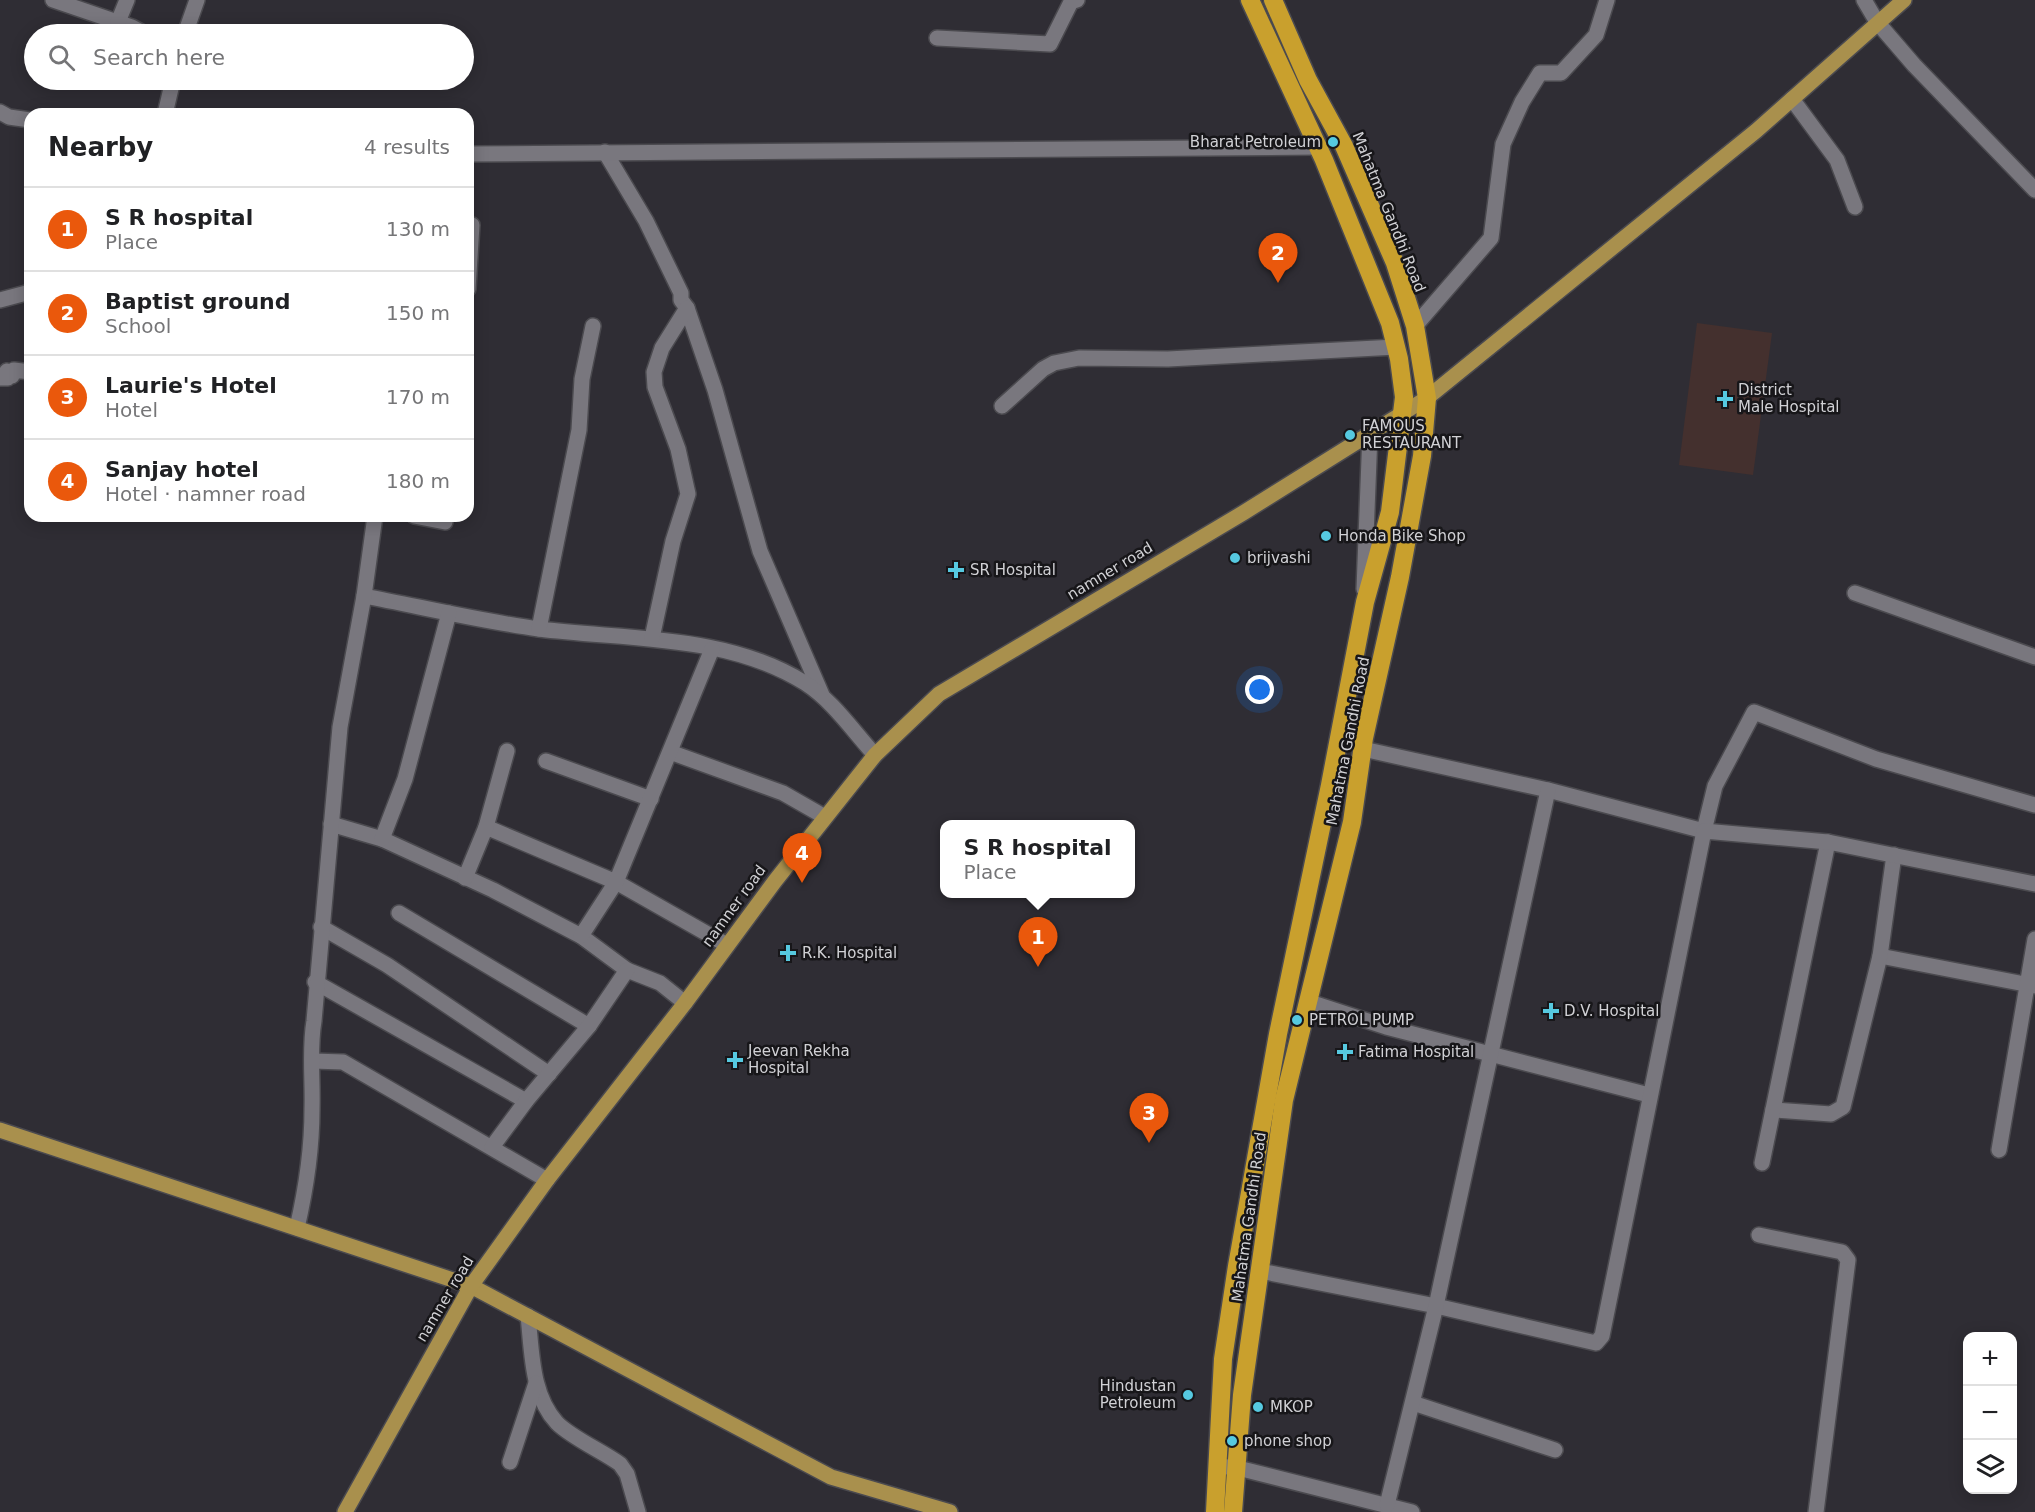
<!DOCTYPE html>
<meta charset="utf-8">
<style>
body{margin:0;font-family:"DejaVu Sans",sans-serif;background:#f6f6f6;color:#202124}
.controls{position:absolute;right:18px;bottom:18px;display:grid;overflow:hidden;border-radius:12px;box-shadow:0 3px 15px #0003}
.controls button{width:54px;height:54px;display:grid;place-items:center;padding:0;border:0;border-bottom:2px solid #e0e0e0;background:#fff;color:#202124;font:30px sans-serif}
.you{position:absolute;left:1260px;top:690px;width:21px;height:21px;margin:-15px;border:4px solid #fff;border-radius:50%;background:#1a73e8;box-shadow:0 0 0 9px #1a73e833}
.badge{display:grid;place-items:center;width:39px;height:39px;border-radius:50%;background:#ea580c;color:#fff;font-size:20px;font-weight:700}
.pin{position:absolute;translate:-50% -50px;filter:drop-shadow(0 2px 3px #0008)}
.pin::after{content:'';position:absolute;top:32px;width:21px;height:18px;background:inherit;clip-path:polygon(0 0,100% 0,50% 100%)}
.popup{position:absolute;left:940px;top:820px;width:195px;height:78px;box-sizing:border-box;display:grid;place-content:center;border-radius:12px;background:#fff;filter:drop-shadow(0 2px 4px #0005);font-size:20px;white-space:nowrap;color:#757577}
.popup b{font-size:22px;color:#202124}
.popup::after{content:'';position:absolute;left:50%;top:100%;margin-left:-12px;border:12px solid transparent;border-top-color:#fff}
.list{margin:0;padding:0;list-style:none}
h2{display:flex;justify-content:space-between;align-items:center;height:78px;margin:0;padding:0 24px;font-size:26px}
h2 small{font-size:20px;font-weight:400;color:#757577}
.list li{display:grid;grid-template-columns:39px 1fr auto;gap:18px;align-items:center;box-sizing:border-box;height:84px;padding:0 24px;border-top:2px solid #e0e0e0}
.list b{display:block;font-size:22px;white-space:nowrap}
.list p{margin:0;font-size:20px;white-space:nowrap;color:#757577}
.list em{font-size:20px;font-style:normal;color:#757577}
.icon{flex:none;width:33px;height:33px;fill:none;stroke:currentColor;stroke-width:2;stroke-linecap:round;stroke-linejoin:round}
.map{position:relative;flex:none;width:2035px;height:1512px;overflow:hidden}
.search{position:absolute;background:#fff;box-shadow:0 3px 15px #0003;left:24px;top:24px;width:450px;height:66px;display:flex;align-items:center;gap:15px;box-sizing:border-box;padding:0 21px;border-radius:33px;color:#757577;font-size:22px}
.panel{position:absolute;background:#fff;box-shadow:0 3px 15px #0003;left:24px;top:108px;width:450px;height:414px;border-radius:18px}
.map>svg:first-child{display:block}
</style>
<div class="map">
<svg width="2035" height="1512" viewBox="0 0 2035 1512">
<rect width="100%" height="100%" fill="#2f2d34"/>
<polygon fill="#44302e" points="1697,323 1772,333 1753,475 1679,465"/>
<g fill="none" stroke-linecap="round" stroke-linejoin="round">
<g stroke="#4b4a4f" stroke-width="18">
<g id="minor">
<polyline points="53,0 132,27 145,34"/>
<polyline points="1864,0 1877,22 1914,65 2035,190"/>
<polyline points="118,22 127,0"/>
<polyline points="185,34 197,0"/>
<polyline points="937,38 1050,44 1071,2 1077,0"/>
<polyline points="1792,99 1837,160 1855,207"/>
<polyline points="0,112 9,117 30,120"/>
<polyline points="165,114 173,80"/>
<polyline points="605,152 646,221 681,293 681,300 687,308 715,390 760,551 822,695"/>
<polyline points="468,154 1318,147"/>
<polyline points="468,289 472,225"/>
<polyline points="0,300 30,292"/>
<polyline points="1415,326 1491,238 1503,144 1522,102 1540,73 1561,73 1596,35 1607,0"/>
<polyline points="0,378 8,378 7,371 12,376 14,370 30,372"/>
<polyline points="1002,406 1043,369 1054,363 1079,358 1168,359 1396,347"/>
<polyline points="414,516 445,522"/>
<polyline points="1364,589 1370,433"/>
<polyline points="1855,593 2035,657"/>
<path d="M364,596C422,607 480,621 539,629C627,640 727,634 805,683C833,701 853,731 875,755"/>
<polyline points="539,629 579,430 582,379 593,326"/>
<polyline points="652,638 673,541 688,494 678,449 655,387 654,372 662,348 687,308"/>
<polyline points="1363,749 1548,790 1704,831 1715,786 1754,712 1876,759 2035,805"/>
<polyline points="670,752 783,793 825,817"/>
<polyline points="546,761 651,799"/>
<polyline points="331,824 382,839 493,890 581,936 627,970 660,983 685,1003"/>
<polyline points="486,827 616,882 727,945"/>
<polyline points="382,839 405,779 449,613"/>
<polyline points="465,878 486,827 507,751"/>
<polyline points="399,913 589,1026"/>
<polyline points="321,927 387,965 549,1074"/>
<polyline points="581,936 616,882 712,649"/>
<polyline points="1880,956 2035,986"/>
<polyline points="315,982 526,1101"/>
<polyline points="1307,1001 1386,1027 1649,1095"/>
<polyline points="313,1061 343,1062 547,1180"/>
<polyline points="1773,1110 1831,1114 1843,1107 1880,956 1894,855"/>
<polyline points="492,1147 526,1101 589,1026 627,970"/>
<polyline points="1999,1150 2035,939"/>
<polyline points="1762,1163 1828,842"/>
<path d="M297,1228C306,1189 312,1149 312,1109C313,1079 309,1050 314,1021L340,727L364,596L375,516"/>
<polyline points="1759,1235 1842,1252 1848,1260 1816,1512"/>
<polyline points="1260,1271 1436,1306 1596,1343 1602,1336 1704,831 1828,842 2035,884"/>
<path d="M528,1316C532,1351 531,1395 557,1423C572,1438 602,1451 620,1464L627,1474L638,1512"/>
<polyline points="1413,1403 1555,1450"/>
<polyline points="510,1462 536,1383"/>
<polyline points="1218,1466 1238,1468 1412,1512"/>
<polyline points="1387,1505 1436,1306 1548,790"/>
</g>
</g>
<g stroke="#4b4a4f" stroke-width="18">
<g id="major">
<polyline points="0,1130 471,1286 831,1477 950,1512"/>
<polyline points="345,1512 471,1286 547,1180 685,1003 775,881 875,755 939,694 1243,513 1427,398 1756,131 1904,0"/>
</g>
</g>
<g stroke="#4b4a4f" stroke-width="21">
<g id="highway">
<polyline points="1215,1512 1223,1359 1237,1266 1278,1034 1330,785 1365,602 1390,512 1404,397 1399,359 1390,323 1324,160 1250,0"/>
<polyline points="1233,1512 1242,1395 1284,1100 1352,822 1364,738 1400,577 1422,456 1427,398 1415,326 1395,263 1344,146 1308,80 1273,0"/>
</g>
</g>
<use href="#minor" stroke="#79777e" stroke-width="15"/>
<use href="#major" stroke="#a9904d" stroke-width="15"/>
<use href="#highway" stroke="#c9a02d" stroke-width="18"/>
</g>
<g fill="#56c9e0" stroke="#171619" stroke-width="2">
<circle cx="1333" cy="142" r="6"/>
<path d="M1722 390h6v6h6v6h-6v6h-6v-6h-6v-6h6z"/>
<circle cx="1350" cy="435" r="6"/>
<circle cx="1326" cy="536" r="6"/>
<circle cx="1235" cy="558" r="6"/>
<path d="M953 561h6v6h6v6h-6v6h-6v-6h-6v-6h6z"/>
<path d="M785 944h6v6h6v6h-6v6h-6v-6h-6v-6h6z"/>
<path d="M1548 1002h6v6h6v6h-6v6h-6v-6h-6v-6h6z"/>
<circle cx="1297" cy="1020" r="6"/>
<path d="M1342 1043h6v6h6v6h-6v6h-6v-6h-6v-6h6z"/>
<path d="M732 1051h6v6h6v6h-6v6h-6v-6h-6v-6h6z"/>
<circle cx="1188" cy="1395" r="6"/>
<circle cx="1258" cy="1407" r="6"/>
<circle cx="1232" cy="1441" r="6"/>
</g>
<g text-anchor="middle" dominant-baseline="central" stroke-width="5" stroke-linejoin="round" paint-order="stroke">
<g font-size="15" fill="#d1d1d5" stroke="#171619" text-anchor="start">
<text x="1321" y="142" text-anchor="end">Bharat Petroleum</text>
<text x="1738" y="390">District<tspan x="1738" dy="17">Male Hospital</tspan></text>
<text x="1362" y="426">FAMOUS<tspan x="1362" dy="17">RESTAURANT</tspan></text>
<text x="1338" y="536">Honda Bike Shop</text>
<text x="1247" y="558">brijvashi</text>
<text x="970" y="570">SR Hospital</text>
<text x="802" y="953">R.K. Hospital</text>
<text x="1564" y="1011">D.V. Hospital</text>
<text x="1309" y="1020">PETROL PUMP</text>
<text x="748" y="1051">Jeevan Rekha<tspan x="748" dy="17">Hospital</tspan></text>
<text x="1358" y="1052">Fatima Hospital</text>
<text x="1176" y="1386" text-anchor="end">Hindustan<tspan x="1176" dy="17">Petroleum</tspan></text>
<text x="1270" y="1407">MKOP</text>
<text x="1244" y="1441">phone shop</text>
</g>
<g font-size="15" fill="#d1d1d5" stroke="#171619">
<text transform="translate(1389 212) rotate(68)">Mahatma Gandhi Road</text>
<text transform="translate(1110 571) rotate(-31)">namner road</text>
<text transform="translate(1348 741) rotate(-79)">Mahatma Gandhi Road</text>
<text transform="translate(734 906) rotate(-54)">namner road</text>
<text transform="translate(1249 1217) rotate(-82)">Mahatma Gandhi Road</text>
<text transform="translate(445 1299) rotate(-59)">namner road</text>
</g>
</g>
</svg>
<div class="controls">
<button>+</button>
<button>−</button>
<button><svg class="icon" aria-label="layers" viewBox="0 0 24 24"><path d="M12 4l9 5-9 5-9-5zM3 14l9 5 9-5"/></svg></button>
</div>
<div class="you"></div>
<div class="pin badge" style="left:1038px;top:967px">1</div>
<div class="popup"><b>S R hospital</b>Place</div>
<div class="pin badge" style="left:1278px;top:283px">2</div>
<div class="pin badge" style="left:1149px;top:1143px">3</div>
<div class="pin badge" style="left:802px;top:883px">4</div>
<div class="search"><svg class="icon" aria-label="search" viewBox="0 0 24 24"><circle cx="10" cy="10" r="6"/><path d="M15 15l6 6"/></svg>Search here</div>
<section class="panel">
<h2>Nearby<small>4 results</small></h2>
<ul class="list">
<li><span class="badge">1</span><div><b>S R hospital</b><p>Place</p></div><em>130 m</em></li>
<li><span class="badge">2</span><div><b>Baptist ground</b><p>School</p></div><em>150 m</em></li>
<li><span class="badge">3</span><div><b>Laurie's Hotel</b><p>Hotel</p></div><em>170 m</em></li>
<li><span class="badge">4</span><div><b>Sanjay hotel</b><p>Hotel · namner road</p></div><em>180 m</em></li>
</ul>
</section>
</div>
